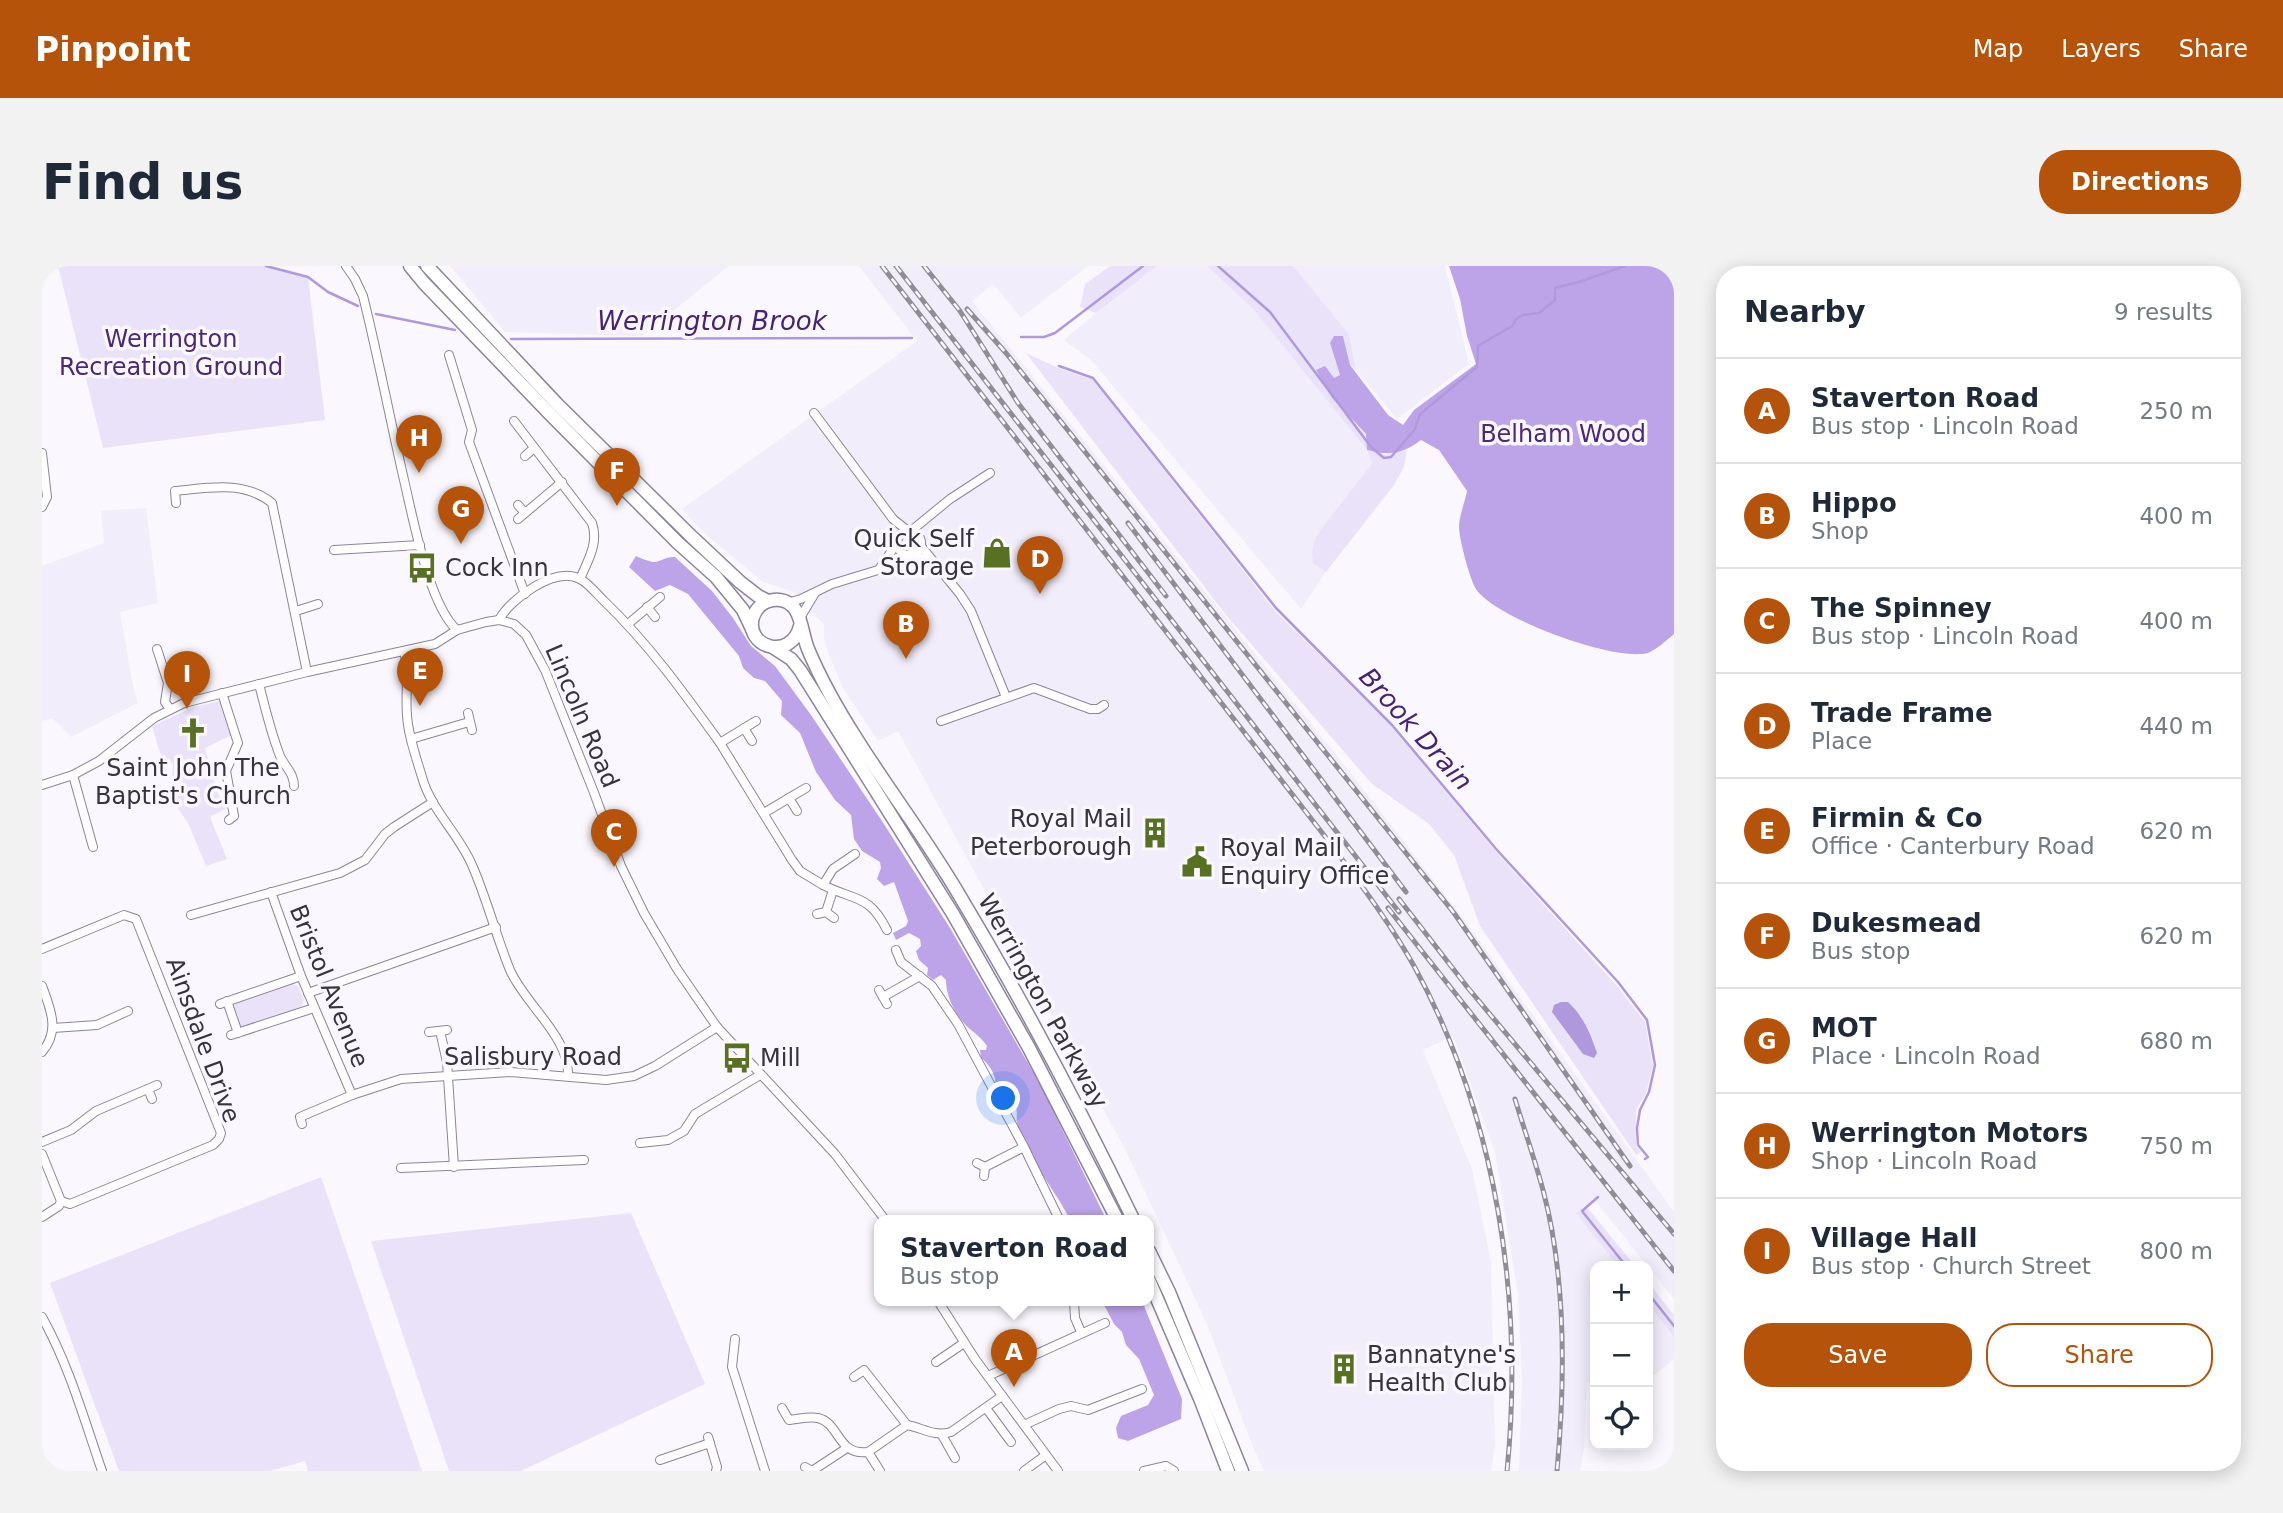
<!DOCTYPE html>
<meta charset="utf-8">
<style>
body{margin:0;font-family:"DejaVu Sans",sans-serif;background:#f2f2f3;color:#1f2937}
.controls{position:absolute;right:21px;bottom:21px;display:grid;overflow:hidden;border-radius:14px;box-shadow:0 4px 18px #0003}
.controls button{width:63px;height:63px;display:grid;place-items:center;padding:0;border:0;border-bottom:2px solid #e0e1e3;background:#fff;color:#1f2937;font:35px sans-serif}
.you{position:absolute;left:962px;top:833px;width:24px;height:24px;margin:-18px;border:5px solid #fff;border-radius:50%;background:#1a73e8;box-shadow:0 0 0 10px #1a73e833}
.badge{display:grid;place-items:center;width:46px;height:46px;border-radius:50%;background:#b45309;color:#fff;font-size:23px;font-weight:700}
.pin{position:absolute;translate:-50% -58px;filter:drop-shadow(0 2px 4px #0008)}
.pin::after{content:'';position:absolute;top:37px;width:24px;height:21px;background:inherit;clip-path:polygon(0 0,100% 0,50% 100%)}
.popup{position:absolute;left:832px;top:949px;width:280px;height:91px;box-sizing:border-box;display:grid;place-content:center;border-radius:14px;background:#fff;filter:drop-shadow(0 2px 5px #0005);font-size:23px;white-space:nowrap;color:#747a83}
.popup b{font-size:26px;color:#1f2937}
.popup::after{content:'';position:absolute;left:50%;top:100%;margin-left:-14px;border:14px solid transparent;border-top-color:#fff}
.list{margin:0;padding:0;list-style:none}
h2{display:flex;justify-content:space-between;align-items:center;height:91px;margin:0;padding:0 28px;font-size:30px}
h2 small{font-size:23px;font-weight:400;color:#747a83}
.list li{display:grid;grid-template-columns:46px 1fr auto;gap:21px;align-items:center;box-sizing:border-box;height:105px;padding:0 28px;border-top:2px solid #e0e1e3}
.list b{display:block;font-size:26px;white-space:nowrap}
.list p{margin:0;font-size:23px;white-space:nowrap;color:#747a83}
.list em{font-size:23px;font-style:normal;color:#747a83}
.actions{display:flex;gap:14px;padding:21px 28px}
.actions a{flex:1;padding:16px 0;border:2px solid #b45309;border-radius:28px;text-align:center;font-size:24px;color:#b45309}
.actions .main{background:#b45309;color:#fff}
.icon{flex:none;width:38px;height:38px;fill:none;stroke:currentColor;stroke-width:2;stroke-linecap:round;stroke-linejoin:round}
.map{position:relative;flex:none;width:1632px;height:1205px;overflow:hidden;border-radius:28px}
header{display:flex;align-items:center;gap:42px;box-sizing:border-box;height:98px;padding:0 35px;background:#b45309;color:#fff}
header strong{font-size:33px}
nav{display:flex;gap:38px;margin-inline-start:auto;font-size:24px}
.intro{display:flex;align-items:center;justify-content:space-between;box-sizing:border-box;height:168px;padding:0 42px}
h1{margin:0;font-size:49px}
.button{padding:18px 32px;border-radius:28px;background:#b45309;color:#fff;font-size:24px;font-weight:700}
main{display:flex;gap:42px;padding:0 42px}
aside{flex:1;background:#fff;border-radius:28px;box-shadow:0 4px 18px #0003}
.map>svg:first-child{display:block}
</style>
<header>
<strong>Pinpoint</strong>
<nav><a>Map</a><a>Layers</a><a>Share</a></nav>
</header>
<div class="intro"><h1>Find us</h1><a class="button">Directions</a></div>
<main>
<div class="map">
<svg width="1632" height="1205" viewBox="0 0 1632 1205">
<rect width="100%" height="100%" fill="#faf8fe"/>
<g fill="#f1edfa">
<polygon points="408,0 687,0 600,70 463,66"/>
<polygon points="817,0 1046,0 979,52 951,18 930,35 1315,515 1427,660 1632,946 1632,1033 1551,932 1545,941 1535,947 1576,1000 1553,1000 1553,1117 1545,1117 1542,1183 1538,1205 1477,1205 1480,1113 1476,1029 1453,886 1411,770 1381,784 1430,903 1449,996 1453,1179 1449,1205 1222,1205 1207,1171 1165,1058 1084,885 856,465 836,475 801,422 785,384 782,372 782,359 752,326 721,316 663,268 640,243 875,75"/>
<polygon points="1115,0 1165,0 1212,44 1325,184 1330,197 1274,270 1271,297 1284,306 1259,343 1050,95 1022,74 1054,47"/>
<polygon points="1251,0 1403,0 1427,98 1355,153 1314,104 1307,68"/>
<polygon points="104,242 116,337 78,346 91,420 96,437 29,471 10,452 0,455 0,300 62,277 59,245"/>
<polygon points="1606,1038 1632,1071 1632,1093 1606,1114"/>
</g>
<g fill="#eae2f9">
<polygon points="16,0 224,0 266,11 283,154 61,182"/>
<polygon points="1068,0 1115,0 1054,47 1038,41 1043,18"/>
<polygon points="1165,0 1251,0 1307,68 1314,104 1308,99 1301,70 1288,77 1298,109 1292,112 1290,132 1342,189 1365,184 1362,201 1352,219 1284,306 1271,297 1270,286 1274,270 1330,197 1325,184 1212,44"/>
<polygon points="984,87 1016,102 1051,114 1233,345 1349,460 1455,587 1574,719 1603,756 1611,800 1604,827 1594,844 1594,880 1599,886 1594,889 1438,660 1412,589 1387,558 1329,517 1184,349"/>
<polygon points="178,435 190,469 163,482 175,526 185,542 168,551 185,593 164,600 146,557 137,544 129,520 131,498 118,487 110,460 152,441"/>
<polygon points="249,717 256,720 262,734 259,743 200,762 198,760 191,741 195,735"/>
<polygon points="279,911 380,1205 266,1205 263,1195 228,1205 77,1205 8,1017"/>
<polygon points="1545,941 1593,1000 1576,1000 1534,947"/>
<polygon points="589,947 663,1118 479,1205 407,1205 329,975"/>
<polygon points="1606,1016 1632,1049 1632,1071 1606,1038"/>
</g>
<g fill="#bda4e9">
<path d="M1407,0H1632V368C1625,374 1614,384 1606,387C1572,396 1453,352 1434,323C1428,314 1417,273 1417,261C1417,250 1423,236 1425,225L1397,184L1379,174C1360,188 1348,190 1325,184L1324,168L1290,132L1274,104L1283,100L1292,112L1298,109L1288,77L1292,70H1301L1308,99L1346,149L1361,159L1372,144L1434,98L1425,70L1418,33Z"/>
<path d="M594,290C599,292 605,295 611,296C619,296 624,290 633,291L670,325L691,352L709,380L733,400L769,449L840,555L908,662L998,818L1065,955H1029C1012,922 988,896 976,861C973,854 977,841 972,835C967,829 959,830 955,823C949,814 954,823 953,813C952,806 945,796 939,792L938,784H944L945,780C938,769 928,765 921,756C911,744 904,729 904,714L899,709L891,714L885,709L886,702L877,694L874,685L879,680L878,673L867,667L854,674L851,667L864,660L866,655L852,616L842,620L835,613L839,602L838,596L820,585L812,573L809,549L793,534L774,506L758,467L739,449L740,435L723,415L712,412L701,402L697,390L646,328L628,319L613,325L587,301Z"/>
<polygon points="1060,1035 1100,1035 1140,1133 1139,1153 1086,1175 1076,1172 1074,1162 1079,1150 1106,1139 1112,1129 1097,1093 1084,1079 1080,1066 1072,1058"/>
</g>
<path fill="#b098dc" d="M1519,736H1526C1542,751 1548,767 1555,787L1552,792L1541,788L1510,746L1512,739Z"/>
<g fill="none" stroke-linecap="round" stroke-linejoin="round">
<g stroke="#b098dc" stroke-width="2.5">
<polyline points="224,0 266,11 286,26 316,40"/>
<polyline points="1176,0 1228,46 1329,181 1342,192 1349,191 1373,163 1378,148 1435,101 1436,80 1470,60 1475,52 1481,49 1497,47 1513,34 1513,22 1537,16 1583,0"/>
<polyline points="334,48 413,64"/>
<polyline points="979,71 1002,71 1013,67 1101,0"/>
<polyline points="469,73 870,72"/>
<polyline points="1017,100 1051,112 1234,342 1350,459 1455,584 1576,716 1605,754 1613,799 1607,826 1598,844 1595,862 1596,879 1606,891 1603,893"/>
<polyline points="1556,931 1540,945 1584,1000"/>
<polyline points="1606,1027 1632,1060"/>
</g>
<g stroke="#8c849b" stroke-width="10">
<g id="minor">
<path d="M304,0L313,13L321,30C336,90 348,153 362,214C371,252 387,339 415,364"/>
<polyline points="407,89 430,164 427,176 483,328"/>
<polyline points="772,147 851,253 866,265"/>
<path d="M472,155L550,257C557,277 546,294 538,313"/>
<polyline points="0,187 5,231 0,241"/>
<polyline points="483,190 492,182"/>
<path d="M134,237L133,225C166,222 202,214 230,237L265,406"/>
<polyline points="476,239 483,247"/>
<polyline points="476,253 520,216"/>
<polyline points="869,265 908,233 948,207"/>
<circle cx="867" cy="277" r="12"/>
<polyline points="878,279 918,328 929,345 964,431"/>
<polyline points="292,284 378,279"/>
<polyline points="873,287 880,293 893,299"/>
<polyline points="838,302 855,277"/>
<polyline points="745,337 759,333 790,318 836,304 868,288"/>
<polyline points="605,341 613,351"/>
<polyline points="254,345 276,338"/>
<polyline points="758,352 773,327"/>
<path d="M457,354C468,333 513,300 538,313C546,317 555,328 562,335C606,377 642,427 678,477L714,455"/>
<polyline points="586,358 618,331"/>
<polyline points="115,383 126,417 123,436 128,443"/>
<path d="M362,385C368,407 363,427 365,449C366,469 374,491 380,511C389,544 417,568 430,599C445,633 454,670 468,704C484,740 528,771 526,810"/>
<path d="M217,418C223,442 229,467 238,490C243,501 252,507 252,520"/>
<polyline points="180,427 196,477 184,505 192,550 187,554"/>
<polyline points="426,447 430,464"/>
<polyline points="899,455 992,422 1048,443 1056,443 1062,439"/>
<polyline points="702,462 710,475"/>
<polyline points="369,473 427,456"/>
<polyline points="678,477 750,594 758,605 781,619 791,603 813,588"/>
<polyline points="31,509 51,581"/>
<polyline points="0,519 31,509 57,495 112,452 142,437 265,406 393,378 415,364 444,356 457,354 472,358 484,369 503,404 551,524 579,600 602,647 635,703 675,761 793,888 844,955"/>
<polyline points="747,532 755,545"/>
<polyline points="722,547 764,522"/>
<path d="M781,619C813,635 827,628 845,664"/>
<polyline points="229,626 259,710 310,829"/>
<polyline points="784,646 791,624"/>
<polyline points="775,648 784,646 792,652"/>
<polyline points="149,649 298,607 323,594 343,568 352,561 391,536"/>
<polyline points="0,683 82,649 94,653 179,867 177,873 171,879 28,938 19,935 0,888"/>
<polyline points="854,684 859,696 890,720 916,758 982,881 1018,955"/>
<path d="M0,720C9,744 18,765 0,786"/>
<polyline points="837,724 845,738"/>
<polyline points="266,727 454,661"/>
<polyline points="841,731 878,710"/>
<polyline points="185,735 196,767"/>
<polyline points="178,738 259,710"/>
<polyline points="11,762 55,759 86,745"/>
<polyline points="398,765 405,796 412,901"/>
<polyline points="387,766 405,764"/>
<polyline points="189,769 272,742"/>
<polyline points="106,823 110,833"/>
<polyline points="260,858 258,851 310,829 359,813 469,806 564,814 592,810 613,800 675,761"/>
<polyline points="0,876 29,864 54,845 115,819"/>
<polyline points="598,877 626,874 642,865 653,848 718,809"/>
<polyline points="935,897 943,901 942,910"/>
<polyline points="943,901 982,881"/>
<polyline points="359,902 542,894"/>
<polyline points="0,951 17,940 19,935"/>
<polyline points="896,1035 933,1093 1016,1205"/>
<polyline points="1032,1035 1033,1052 1039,1066"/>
<path d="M0,1051C27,1099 42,1153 60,1205"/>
<polyline points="693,1073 690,1101 723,1205"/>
<polyline points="894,1096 922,1077"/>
<polyline points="946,1110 1063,1057"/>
<polyline points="812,1111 822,1104 865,1159"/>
<path d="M740,1142L747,1154C757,1153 767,1150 776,1152C798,1157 795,1190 826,1186L865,1159C881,1162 892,1171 909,1166L960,1130"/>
<polyline points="944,1142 969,1176"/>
<polyline points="982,1159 1017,1143 1029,1140 1046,1144 1100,1123"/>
<polyline points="900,1169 913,1192"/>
<polyline points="666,1171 675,1201 674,1205"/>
<polyline points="826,1186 838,1205"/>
<polyline points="618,1194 668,1177"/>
<polyline points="763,1201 770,1205 805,1182"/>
<polyline points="982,1205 1004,1189"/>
<polyline points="1102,1205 1124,1200 1132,1205"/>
</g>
</g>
<g stroke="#8c849b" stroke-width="15">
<g id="highway">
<polyline points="368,0 382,17 508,148 636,277 674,311 701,344 710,363"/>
<polyline points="385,0 515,138 650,271 698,316 716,330 726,335"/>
<path d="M758,360C749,396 702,381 711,351C717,333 741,327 753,343C760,353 761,371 766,383C779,414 796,444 814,472C848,526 887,577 919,632C982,737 1039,845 1092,955"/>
<polyline points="732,382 749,393 758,404 911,648 987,782 1076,955"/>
<polyline points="1107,985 1127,1026 1200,1205"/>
<polyline points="1107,1014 1159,1135 1186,1205"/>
</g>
</g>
<use href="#minor" stroke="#fff" stroke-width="8"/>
<use href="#highway" stroke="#fff" stroke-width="12"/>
<g stroke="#908d96" stroke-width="5">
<g id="rail">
<path d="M840,0L1285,573C1315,614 1347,655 1372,700C1455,851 1482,1034 1465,1205"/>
<polyline points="854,0 1357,646"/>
<polyline points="882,0 918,45 976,137 1124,330"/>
<polyline points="925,43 964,87 1412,647 1588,900"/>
<polyline points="1086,257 1364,626"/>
<polyline points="1357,633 1426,722 1632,968"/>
<polyline points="1346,642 1632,1005"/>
<path d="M1473,833C1482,863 1493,894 1501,924C1524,1010 1523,1117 1515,1205"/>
</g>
</g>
<use href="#rail" stroke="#faf8fe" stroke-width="2.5" stroke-dasharray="8" stroke-linecap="butt"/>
</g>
<defs>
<g id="shop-bare" transform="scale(2.415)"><path d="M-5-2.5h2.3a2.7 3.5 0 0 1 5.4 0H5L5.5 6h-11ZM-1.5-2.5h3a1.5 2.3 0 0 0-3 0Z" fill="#577022" stroke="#faf8fe" stroke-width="2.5" paint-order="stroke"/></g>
<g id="bus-bare" transform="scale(2.415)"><path d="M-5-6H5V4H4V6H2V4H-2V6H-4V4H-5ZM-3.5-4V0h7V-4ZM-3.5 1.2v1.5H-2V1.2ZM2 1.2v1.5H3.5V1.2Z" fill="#577022" stroke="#faf8fe" stroke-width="2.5" paint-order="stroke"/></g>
<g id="church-bare" transform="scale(2.415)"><path d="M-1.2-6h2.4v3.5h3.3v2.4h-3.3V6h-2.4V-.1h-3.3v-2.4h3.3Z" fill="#577022" stroke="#faf8fe" stroke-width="2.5" paint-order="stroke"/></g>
<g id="building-bare" transform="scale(2.415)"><path d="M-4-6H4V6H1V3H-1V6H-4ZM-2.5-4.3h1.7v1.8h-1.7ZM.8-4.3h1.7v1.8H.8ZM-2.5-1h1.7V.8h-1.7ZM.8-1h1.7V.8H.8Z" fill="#577022" stroke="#faf8fe" stroke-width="2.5" paint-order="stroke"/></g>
<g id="civic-bare" transform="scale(2.415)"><path d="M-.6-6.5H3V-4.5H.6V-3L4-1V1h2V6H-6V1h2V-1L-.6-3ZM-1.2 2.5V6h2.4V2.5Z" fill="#577022" stroke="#faf8fe" stroke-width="2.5" paint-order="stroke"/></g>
</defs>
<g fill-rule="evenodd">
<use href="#shop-bare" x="955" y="287"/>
<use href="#bus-bare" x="380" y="302"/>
<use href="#church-bare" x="151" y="467"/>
<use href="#building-bare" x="1113" y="567"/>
<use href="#civic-bare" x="1155" y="596"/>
<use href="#bus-bare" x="695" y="792"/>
<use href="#building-bare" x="1302" y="1103"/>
</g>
<g text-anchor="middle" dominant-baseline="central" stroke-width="7" stroke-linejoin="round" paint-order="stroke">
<g font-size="24" fill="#4b2878" stroke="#faf8fe">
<text x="129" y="73">Werrington<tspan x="129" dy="28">Recreation Ground</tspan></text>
<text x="1521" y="168">Belham Wood</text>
</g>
<g font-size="24" fill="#36333d" stroke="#faf8fe" text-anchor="start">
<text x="932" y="273" text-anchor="end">Quick Self<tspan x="932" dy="28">Storage</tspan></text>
<text x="403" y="302">Cock Inn</text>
<text x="151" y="502" text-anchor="middle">Saint John The<tspan x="151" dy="28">Baptist's Church</tspan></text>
<text x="1090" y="553" text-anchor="end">Royal Mail<tspan x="1090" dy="28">Peterborough</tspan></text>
<text x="1178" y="582">Royal Mail<tspan x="1178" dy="28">Enquiry Office</tspan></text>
<text x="718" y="792">Mill</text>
<text x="1325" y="1089">Bannatyne's<tspan x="1325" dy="28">Health Club</tspan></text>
</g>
<g font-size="24" fill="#36333d" stroke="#faf8fe">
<text transform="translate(540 450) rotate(67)">Lincoln Road</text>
<text transform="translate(287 720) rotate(68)">Bristol Avenue</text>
<text transform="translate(1001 735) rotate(61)">Werrington Parkway</text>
<text transform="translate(161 774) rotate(70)">Ainsdale Drive</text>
<text x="491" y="791">Salisbury Road</text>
</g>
<g font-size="26" font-style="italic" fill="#472473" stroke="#faf8fe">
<text x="670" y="55">Werrington Brook</text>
<text transform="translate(1374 463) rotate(48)">Brook Drain</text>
</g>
</g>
</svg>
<div class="controls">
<button>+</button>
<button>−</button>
<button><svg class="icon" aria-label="locate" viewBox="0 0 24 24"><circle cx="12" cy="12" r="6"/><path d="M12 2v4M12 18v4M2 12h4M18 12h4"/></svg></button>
</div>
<div class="you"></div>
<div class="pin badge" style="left:972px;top:1121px">A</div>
<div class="popup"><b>Staverton Road</b>Bus stop</div>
<div class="pin badge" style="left:864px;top:393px">B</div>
<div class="pin badge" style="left:572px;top:601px">C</div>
<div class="pin badge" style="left:998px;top:328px">D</div>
<div class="pin badge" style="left:378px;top:440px">E</div>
<div class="pin badge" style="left:575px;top:240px">F</div>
<div class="pin badge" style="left:419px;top:278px">G</div>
<div class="pin badge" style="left:377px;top:207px">H</div>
<div class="pin badge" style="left:145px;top:443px">I</div>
</div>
<aside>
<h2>Nearby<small>9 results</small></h2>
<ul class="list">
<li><span class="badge">A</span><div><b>Staverton Road</b><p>Bus stop · Lincoln Road</p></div><em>250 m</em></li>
<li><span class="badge">B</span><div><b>Hippo</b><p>Shop</p></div><em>400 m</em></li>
<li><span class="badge">C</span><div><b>The Spinney</b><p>Bus stop · Lincoln Road</p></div><em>400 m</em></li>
<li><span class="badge">D</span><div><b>Trade Frame</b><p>Place</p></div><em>440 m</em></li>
<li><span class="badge">E</span><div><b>Firmin &amp; Co</b><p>Office · Canterbury Road</p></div><em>620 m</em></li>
<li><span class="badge">F</span><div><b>Dukesmead</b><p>Bus stop</p></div><em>620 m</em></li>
<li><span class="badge">G</span><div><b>MOT</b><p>Place · Lincoln Road</p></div><em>680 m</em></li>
<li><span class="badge">H</span><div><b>Werrington Motors</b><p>Shop · Lincoln Road</p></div><em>750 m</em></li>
<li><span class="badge">I</span><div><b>Village Hall</b><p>Bus stop · Church Street</p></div><em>800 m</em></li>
</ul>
<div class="actions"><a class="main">Save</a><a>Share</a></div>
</aside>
</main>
